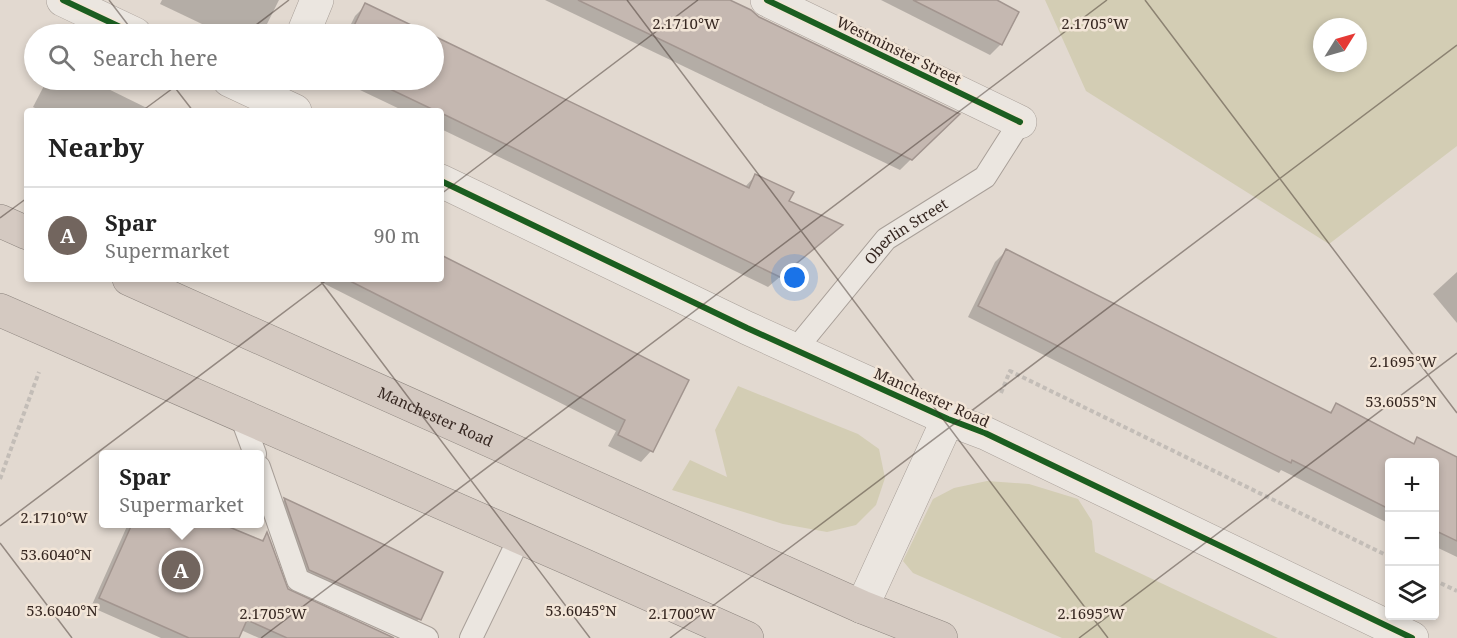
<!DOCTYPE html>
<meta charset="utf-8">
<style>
body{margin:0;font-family:"Noto Serif",serif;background:#f6f6f6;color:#222}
.controls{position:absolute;right:18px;bottom:18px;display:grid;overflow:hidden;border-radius:6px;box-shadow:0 3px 9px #0003}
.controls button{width:54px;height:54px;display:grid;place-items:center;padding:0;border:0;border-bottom:2px solid #e0e0e0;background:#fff;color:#222;font:30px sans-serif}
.compass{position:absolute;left:1313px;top:18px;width:54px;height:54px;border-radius:50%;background:#fff;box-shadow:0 3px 9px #0003;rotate:53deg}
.you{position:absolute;left:795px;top:278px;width:21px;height:21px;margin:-15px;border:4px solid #fff;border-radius:50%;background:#1a73e8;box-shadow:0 0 0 9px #1a73e833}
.badge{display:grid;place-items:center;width:39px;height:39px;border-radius:50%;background:#72655e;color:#fff;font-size:20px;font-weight:700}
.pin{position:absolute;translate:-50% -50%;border:3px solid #fff;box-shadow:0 2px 6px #0006}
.popup{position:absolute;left:99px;top:450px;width:165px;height:78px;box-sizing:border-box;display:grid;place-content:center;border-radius:6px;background:#fff;filter:drop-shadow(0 2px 4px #0005);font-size:20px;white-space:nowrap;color:#767676}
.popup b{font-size:22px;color:#222}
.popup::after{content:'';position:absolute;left:50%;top:100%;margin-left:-12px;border:12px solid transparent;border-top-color:#fff}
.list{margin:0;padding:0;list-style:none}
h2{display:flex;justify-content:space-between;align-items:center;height:78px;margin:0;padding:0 24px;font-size:26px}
h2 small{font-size:20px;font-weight:400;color:#767676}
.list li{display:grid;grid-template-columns:39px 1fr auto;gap:18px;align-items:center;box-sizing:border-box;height:96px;padding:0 24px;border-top:2px solid #e0e0e0}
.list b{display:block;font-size:22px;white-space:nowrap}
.list p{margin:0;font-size:20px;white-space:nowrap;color:#767676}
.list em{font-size:20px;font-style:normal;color:#767676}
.icon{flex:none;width:33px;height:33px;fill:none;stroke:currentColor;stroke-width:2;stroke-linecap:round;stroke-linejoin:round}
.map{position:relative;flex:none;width:1457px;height:638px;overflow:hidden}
.search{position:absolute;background:#fff;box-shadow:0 3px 9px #0003;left:24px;top:24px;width:420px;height:66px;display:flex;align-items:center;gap:15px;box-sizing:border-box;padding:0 21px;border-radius:33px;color:#767676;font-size:22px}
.panel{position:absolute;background:#fff;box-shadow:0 3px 9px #0003;left:24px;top:108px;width:420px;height:174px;border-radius:6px}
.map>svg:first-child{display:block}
</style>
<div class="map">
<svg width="1457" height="638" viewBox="0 0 1457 638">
<rect width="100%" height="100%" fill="#e2d9d0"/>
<g fill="#d3cdb4" fill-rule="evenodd">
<path d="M1045,0H1457V146L1329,244L1086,91ZM1322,27H1358V63H1322Z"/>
<polygon points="738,386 858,434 879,449 885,478 876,505 856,525 827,532 783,524 672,490 690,460 727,477 715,430"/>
<polygon points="987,481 1029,484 1078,499 1092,521 1095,552 1278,638 1062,638 913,573 903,561 933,499 954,488"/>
</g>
<g fill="#0003">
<polygon points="162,0 279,0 262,34 223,34 160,4"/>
<polygon points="545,0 724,0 957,114 900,170"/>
<polygon points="881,0 994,0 1001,44 990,55"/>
<polygon points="366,5 427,34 346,34 355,16"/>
<polygon points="434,38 744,188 755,176 787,202 840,226 768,287 441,129 441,111 404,111 339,80 434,80"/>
<polygon points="47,80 90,80 153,111 41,111 33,107"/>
<polygon points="1006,251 1329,413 1337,405 1412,445 1417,439 1457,458 1457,557 1434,546 1434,462 1390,462 1390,524 1281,470 1279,473 968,317 995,262"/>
<polygon points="441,257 687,381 651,451 641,462 608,446 616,431 315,279 441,279"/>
<polygon points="1457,272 1457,323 1433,294"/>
<polygon points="284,500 441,573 419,619 414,625 303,576 279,505"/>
<polygon points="128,524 219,524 260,542 267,535 287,591 391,638 259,638 241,630 237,638 161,638 91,607"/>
</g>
<g fill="#c5b8b1" stroke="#a2958f" stroke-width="1.5">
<polygon points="578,0 730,0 751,10 759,17 960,114 912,160"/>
<polygon points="913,0 997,0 1019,12 1002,45"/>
<polygon points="365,3 430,34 350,34"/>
<polygon points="434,36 749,188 755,174 794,192 789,201 843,225 780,277 441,113 441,111 436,111 371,80 434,80"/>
<polygon points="1006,249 1331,413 1336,403 1414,444 1417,437 1457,457 1457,541 1434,530 1434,462 1389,462 1389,509 1292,460 1291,463 978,306"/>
<polygon points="441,255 689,380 653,452 618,435 625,420 346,279 441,279"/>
<polygon points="284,498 443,572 421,620 309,570"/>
<polygon points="132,524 222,524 263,541 267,532 288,589 394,638 287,638 247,620 239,638 189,638 99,598"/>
</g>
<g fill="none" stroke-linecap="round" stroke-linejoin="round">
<g stroke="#a89f98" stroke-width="24">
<g id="lane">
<path id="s1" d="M795,350L886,239L985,177L1020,122"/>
<polyline points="241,416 255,454"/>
<polyline points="259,467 298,580 427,638"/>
<polyline points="471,638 520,537"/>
</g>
</g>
<g stroke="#a89f98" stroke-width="34">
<g id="street">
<polyline points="63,0 135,34"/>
<polyline points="767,0 1020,122"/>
<polyline points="303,34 317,0"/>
<polyline points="229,80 295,111"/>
<polyline points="441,181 747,328 948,419 985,433 1412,638"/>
<polyline points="862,607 948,419"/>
</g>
</g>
<g stroke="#8d857f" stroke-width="34">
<g id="highway">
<polyline points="0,221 27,233"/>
<path id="s2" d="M129,279L862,607L941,638"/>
<polyline points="0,310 570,559 747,638"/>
</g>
</g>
<g stroke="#c3bdb7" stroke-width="4" stroke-dasharray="4.5 3" stroke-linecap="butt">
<polyline points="1001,393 1010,371 1390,557"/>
<polyline points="0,479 39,372"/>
<polyline points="1434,580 1457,591"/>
</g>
<use href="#lane" stroke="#ebe6e0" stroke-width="22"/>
<use href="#street" stroke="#ebe6e0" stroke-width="33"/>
<use href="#highway" stroke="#d4c9c1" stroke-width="33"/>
<g stroke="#f2e5d7" stroke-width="10">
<g id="cycleway">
<polyline points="63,0 135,34"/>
<polyline points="767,0 1020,122"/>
<polyline points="441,181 747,328 948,419 985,433 1412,638"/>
</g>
</g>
<use href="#cycleway" stroke="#1b5e20" stroke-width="6"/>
</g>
<path fill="none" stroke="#362721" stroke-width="1.5" stroke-opacity="0.45" d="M109,0L135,34M627,0L1108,638M1145,0L1457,413M244,34L289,0M169,80L193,111M142,111L184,80M441,194L698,0M0,218L27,198M319,279L590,638M0,526L328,279M0,543L72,638M261,638L1107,0M670,638L1457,45M1079,638L1457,353"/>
<g text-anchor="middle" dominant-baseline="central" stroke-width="5" stroke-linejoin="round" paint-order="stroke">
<g font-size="15" fill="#362721" stroke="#f2e5d7">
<text transform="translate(899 50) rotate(26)">Westminster Street</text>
<text stroke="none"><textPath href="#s1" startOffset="164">Oberlin Street</textPath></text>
<text transform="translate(932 397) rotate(24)">Manchester Road</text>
<text stroke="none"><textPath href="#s2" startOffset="336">Manchester Road</textPath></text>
</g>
</g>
<g font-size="15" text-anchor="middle" fill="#362721" stroke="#f2e5d7" stroke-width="5" stroke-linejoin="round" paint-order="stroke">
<text x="686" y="29">2.1710°W</text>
<text x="1095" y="29">2.1705°W</text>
<text x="1403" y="367">2.1695°W</text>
<text x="1401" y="407">53.6055°N</text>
<text x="54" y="523">2.1710°W</text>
<text x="56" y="560">53.6040°N</text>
<text x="62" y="616">53.6040°N</text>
<text x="581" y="616">53.6045°N</text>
<text x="273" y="619">2.1705°W</text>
<text x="682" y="619">2.1700°W</text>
<text x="1091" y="619">2.1695°W</text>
</g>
</svg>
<div class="controls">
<button>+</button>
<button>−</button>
<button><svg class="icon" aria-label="layers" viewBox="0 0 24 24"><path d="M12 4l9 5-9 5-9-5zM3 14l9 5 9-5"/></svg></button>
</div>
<svg class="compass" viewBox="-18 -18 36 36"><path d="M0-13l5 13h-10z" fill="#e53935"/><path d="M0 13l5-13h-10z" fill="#767676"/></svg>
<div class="you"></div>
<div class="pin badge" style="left:181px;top:570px">A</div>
<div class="popup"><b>Spar</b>Supermarket</div>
<div class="search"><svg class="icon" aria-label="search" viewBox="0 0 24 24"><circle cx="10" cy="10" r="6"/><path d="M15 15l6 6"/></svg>Search here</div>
<section class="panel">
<h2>Nearby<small></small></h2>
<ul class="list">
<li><span class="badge">A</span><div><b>Spar</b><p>Supermarket</p></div><em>90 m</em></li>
</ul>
</section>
</div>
